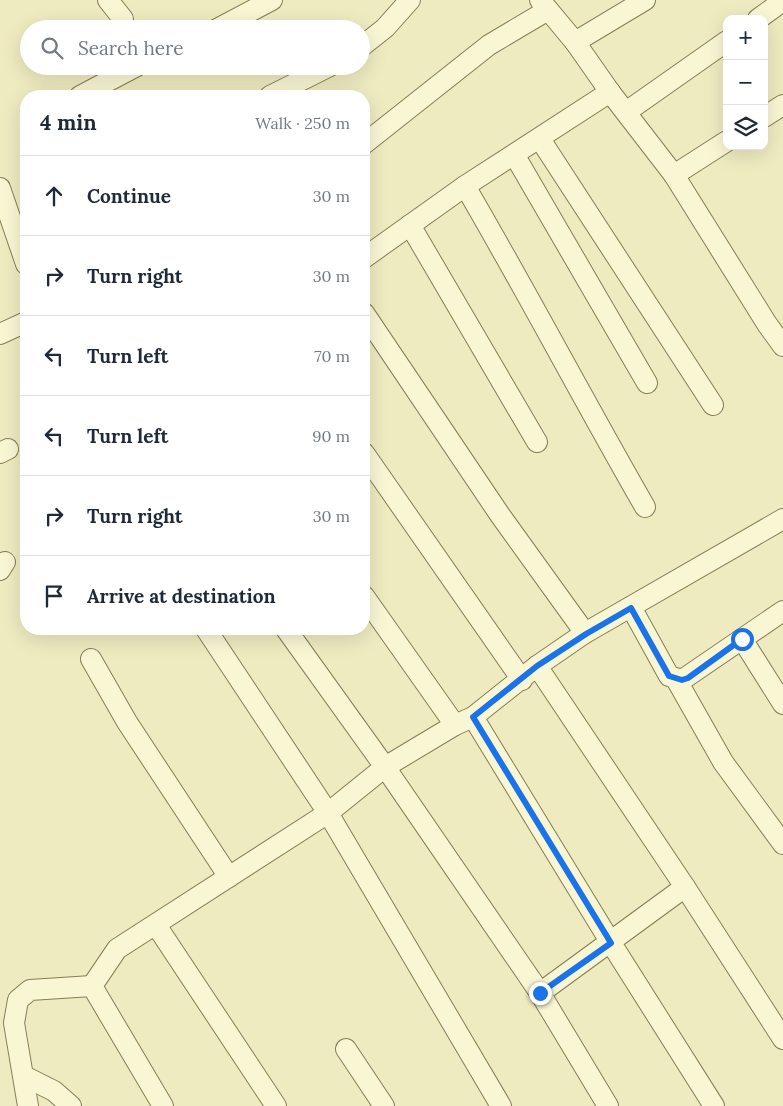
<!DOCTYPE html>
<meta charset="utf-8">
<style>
body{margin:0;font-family:Lora,serif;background:#f6f6f7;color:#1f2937}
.controls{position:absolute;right:15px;top:15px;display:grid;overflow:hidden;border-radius:10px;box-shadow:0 5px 20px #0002}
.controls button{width:45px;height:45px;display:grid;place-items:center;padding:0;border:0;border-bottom:1px solid #e0e1e3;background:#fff;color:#1f2937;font:25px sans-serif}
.stop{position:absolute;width:15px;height:15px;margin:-11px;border:4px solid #1a73e8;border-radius:50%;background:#fff}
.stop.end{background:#1a73e8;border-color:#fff;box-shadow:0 1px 5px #0008}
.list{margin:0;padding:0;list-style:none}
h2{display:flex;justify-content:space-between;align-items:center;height:65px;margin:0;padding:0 20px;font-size:21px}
h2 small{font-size:16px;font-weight:400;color:#747a83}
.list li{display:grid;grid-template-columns:32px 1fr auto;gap:15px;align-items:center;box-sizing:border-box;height:80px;padding:0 20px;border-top:1px solid #e0e1e3}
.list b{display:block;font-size:19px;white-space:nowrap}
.list em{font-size:16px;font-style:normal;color:#747a83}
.icon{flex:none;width:28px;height:28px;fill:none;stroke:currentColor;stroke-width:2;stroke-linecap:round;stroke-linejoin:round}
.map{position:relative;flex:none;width:783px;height:1106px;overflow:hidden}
.search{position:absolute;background:#fff;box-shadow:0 5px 20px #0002;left:20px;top:20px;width:350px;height:55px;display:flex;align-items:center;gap:12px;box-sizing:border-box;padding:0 18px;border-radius:28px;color:#747a83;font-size:19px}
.panel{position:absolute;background:#fff;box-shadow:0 5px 20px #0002;left:20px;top:90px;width:350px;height:545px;border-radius:20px}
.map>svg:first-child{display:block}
</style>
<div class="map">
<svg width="783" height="1106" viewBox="0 0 783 1106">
<rect width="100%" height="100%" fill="#eeebc1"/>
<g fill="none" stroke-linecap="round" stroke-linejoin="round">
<g stroke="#877c58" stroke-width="22">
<g id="street">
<polyline points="108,0 123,19"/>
<polyline points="540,0 575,42 610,92 674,175 767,324 783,346"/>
<polyline points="758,19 783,1"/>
<polyline points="217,29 272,0"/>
<polyline points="575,42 645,0"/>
<polyline points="361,47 385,28 410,0"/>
<polyline points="80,96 137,66"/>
<polyline points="270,96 330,66"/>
<polyline points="626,112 727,41"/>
<polyline points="764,117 783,105"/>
<polyline points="540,139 713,405"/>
<polyline points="364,144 489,45 548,10"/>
<polyline points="515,156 647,383"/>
<polyline points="674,175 727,141"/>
<path d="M465,186C527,292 584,401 645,507"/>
<polyline points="0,188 26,264"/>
<polyline points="410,225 537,442"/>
<polyline points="364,258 465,186 610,92"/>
<polyline points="364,313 500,515 585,633"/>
<polyline points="0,334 26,322"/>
<polyline points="0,453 8,449"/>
<polyline points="364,453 522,680"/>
<polyline points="0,564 5,562 0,570"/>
<polyline points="364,596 455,725"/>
<polyline points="631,607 669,676 682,680 783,611"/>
<polyline points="206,629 328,813 501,1106"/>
<polyline points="286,629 385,767 540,993 608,1106"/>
<polyline points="742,639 783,704"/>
<polyline points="91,659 127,722 229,877"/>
<polyline points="537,666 685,887 783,1039"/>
<polyline points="676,679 723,762 783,844"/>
<polyline points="473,717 611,943 714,1106"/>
<polyline points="156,925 276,1106"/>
<polyline points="540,993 685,887"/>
<polyline points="346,1049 384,1106"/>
<polyline points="24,1076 54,1091 71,1106"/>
<polyline points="28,1106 14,1023 18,1000 30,990 92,986"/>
<polyline points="163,1106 92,986 117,949 328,813 385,767 455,725 473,717 537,666 585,633 783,519"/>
</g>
</g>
<use href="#street" stroke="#f9f6d4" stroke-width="20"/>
</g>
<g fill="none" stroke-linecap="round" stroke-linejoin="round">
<polyline stroke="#1a73e8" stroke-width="6" points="540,993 611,943 473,717 537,666 586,634 631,608 669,676 682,680 688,678 742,639"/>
</g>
</svg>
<div class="controls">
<button>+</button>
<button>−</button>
<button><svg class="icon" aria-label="layers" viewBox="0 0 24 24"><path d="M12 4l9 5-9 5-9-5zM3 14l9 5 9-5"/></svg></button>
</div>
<div class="stop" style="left:742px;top:639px"></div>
<div class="stop end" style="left:540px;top:993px"></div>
<div class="search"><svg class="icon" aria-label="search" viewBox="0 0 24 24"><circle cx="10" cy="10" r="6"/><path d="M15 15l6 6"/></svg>Search here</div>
<section class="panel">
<h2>4 min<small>Walk · 250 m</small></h2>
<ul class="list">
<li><svg class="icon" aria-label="ahead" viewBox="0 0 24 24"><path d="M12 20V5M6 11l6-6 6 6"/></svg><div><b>Continue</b></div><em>30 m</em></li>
<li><svg class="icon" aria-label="right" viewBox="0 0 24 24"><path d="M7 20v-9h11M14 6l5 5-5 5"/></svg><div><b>Turn right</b></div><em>30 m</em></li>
<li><svg class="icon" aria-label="left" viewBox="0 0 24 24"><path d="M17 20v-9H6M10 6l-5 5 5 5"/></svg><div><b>Turn left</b></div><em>70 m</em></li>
<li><svg class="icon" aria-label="left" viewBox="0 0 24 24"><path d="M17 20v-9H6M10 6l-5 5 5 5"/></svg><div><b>Turn left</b></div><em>90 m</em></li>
<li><svg class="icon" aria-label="right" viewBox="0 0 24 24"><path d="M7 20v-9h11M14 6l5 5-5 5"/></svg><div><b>Turn right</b></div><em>30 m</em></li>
<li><svg class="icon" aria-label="arrive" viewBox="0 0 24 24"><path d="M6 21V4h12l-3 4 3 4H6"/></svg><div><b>Arrive at destination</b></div></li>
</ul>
</section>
</div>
